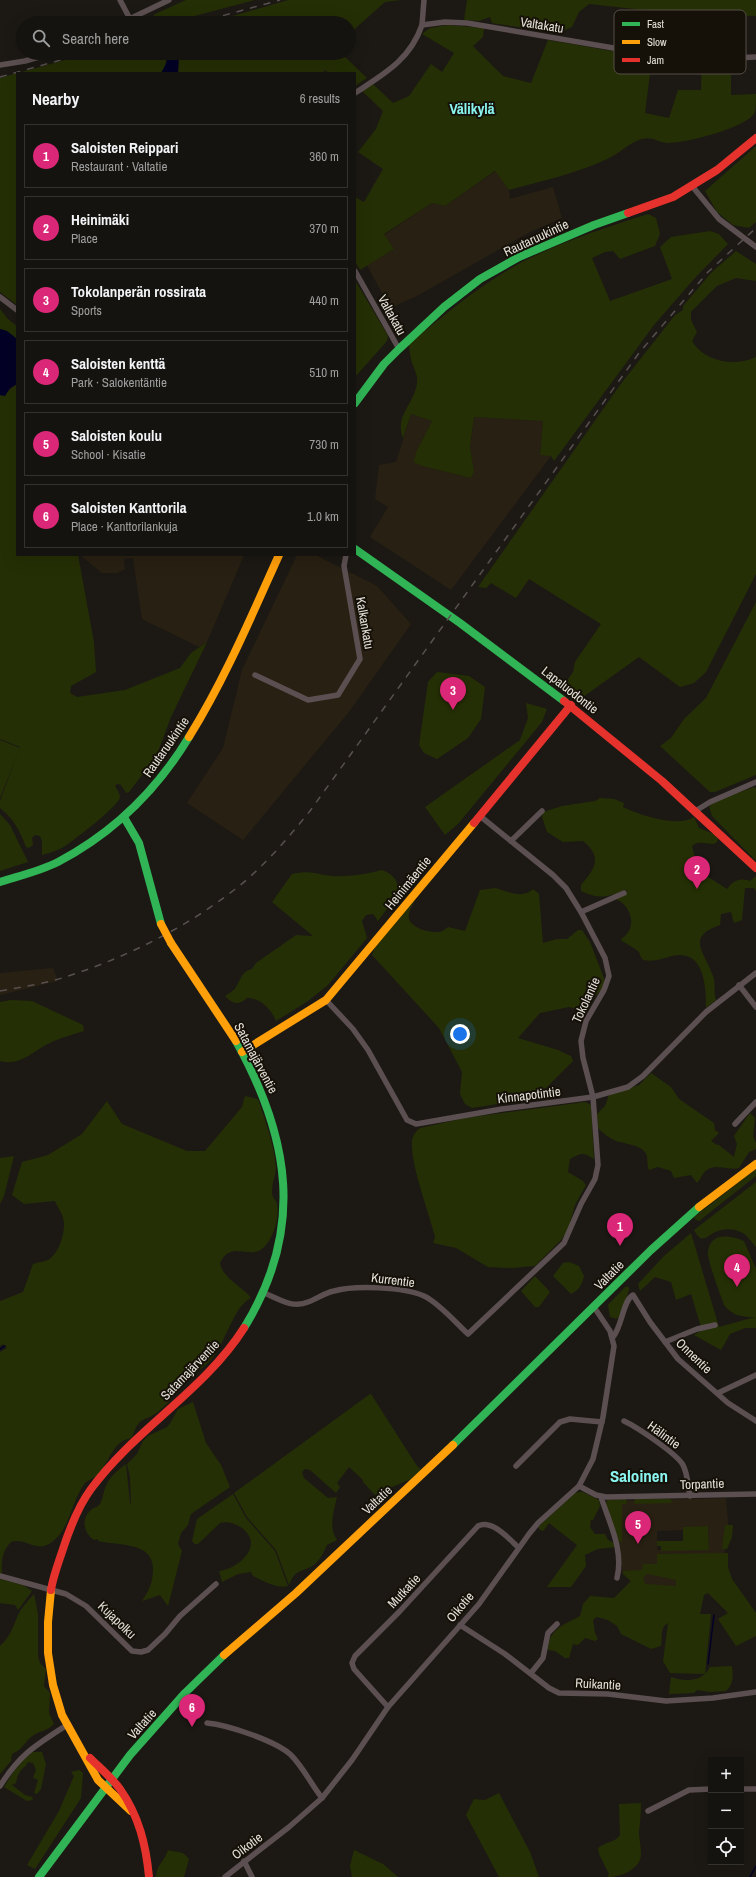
<!DOCTYPE html>
<meta charset="utf-8">
<style>
body{margin:0;font-family:"Archivo Narrow",sans-serif;background:#22201d;color:#f1f3f6}
.controls{position:absolute;right:12px;bottom:12px;display:grid;overflow:hidden;border-radius:0px;box-shadow:0 4px 16px #0002}
.controls button{width:36px;height:36px;display:grid;place-items:center;padding:0;border:0;border-bottom:1px solid #34322f;background:#15130f;color:#f1f3f6;font:20px sans-serif}
.you{position:absolute;left:460px;top:1034px;width:14px;height:14px;margin:-10px;border:3px solid #fff;border-radius:50%;background:#1a73e8;box-shadow:0 0 0 6px #1a73e833}
.badge{display:grid;place-items:center;width:26px;height:26px;border-radius:50%;background:#db2777;color:#fff;font-size:13px;font-weight:700}
.pin{position:absolute;translate:-50% -33px;filter:drop-shadow(0 1px 2px #0008)}
.pin::after{content:'';position:absolute;top:21px;width:14px;height:12px;background:inherit;clip-path:polygon(0 0,100% 0,50% 100%)}
.list{margin:0;padding:0;list-style:none}
h2{display:flex;justify-content:space-between;align-items:center;height:52px;margin:0;padding:0 16px;font-size:17px}
h2 small{font-size:13px;font-weight:400;color:#9d9e9e}
.list li{display:grid;grid-template-columns:26px 1fr auto;gap:12px;align-items:center;box-sizing:border-box;height:64px;margin:0 8px 8px;padding:0 8px;border:1px solid #34322f;border-radius:0px}
.list b{display:block;font-size:15px;white-space:nowrap}
.list p{margin:0;font-size:13px;white-space:nowrap;color:#9d9e9e}
.list em{font-size:13px;font-style:normal;color:#9d9e9e}
.icon{flex:none;width:22px;height:22px;fill:none;stroke:currentColor;stroke-width:2;stroke-linecap:round;stroke-linejoin:round}
.map{position:relative;flex:none;width:756px;height:1877px;overflow:hidden}
.search{position:absolute;background:#15130f;box-shadow:0 4px 16px #0002;left:16px;top:16px;width:340px;height:44px;display:flex;align-items:center;gap:10px;box-sizing:border-box;padding:0 14px;border-radius:22px;color:#9d9e9e;font-size:15px}
.panel{position:absolute;background:#15130f;box-shadow:0 4px 16px #0002;left:16px;top:72px;width:340px;height:484px;border-radius:0px}
.map>svg:first-child{display:block}
</style>
<div class="map">
<svg width="756" height="1877" viewBox="0 0 756 1877">
<rect width="100%" height="100%" fill="#1c1914"/>
<g fill="#282012" fill-rule="evenodd">
<polygon points="496,171 509,190 510,199 553,187 562,218 528,233 417,296 390,308 367,265 394,249 384,235 432,203 445,206"/>
<polygon points="411,414 432,421 416,452 422,466 471,478 474,472 470,447 474,417 543,421 540,454 551,456 451,590 370,537 388,507 375,499 379,465 396,462"/>
<polygon points="80,555 244,555 207,642 199,647 142,619 133,558 124,559 125,569 118,573 102,573"/>
<polygon points="297,555 315,555 377,586 411,624 349,712 243,840 187,803 223,748 242,670"/>
<polygon points="53,968 58,981 0,995 0,973"/>
<path d="M726,1498L729,1534L722,1560L720,1581L674,1589L631,1581L622,1572L620,1547L607,1501ZM683,1527H708L709,1550H657V1531L683,1530Z"/>
</g>
<g fill="#252f05" fill-rule="evenodd">
<polygon points="186,0 255,0 168,23 163,23 153,15"/>
<polygon points="288,0 401,0 385,2 349,34 349,23 209,23"/>
<polygon points="467,0 756,0 756,16 685,14 634,9 635,5 634,9 589,4 579,12 572,27 561,32 535,27 524,28 492,23 490,17 479,21 464,20"/>
<path d="M448,25L484,28L483,37L473,46L503,76L531,83L548,40L652,58L645,113L669,118L678,90H701L702,61L731,60V95L756,94C756,99 756,107 755,112C748,128 685,143 668,143C659,143 653,136 642,139C628,143 618,155 605,160C575,174 541,181 509,190L495,171L445,206L432,203L384,234L394,249L360,270L355,261V197L364,202L383,169L358,152L376,129L383,111L362,91L373,84L393,103L409,96L431,64L442,72L454,53L422,34L430,28Z"/>
<polygon points="90,53 169,53 165,66 161,73 18,73"/>
<polygon points="179,53 341,53 367,78 355,86 355,73 329,73 325,70 323,73 178,73"/>
<polygon points="17,73 17,305 0,292 0,78"/>
<polygon points="756,146 756,222 749,228 733,225 717,212 705,191"/>
<path d="M648,214L656,218L660,234L655,246L620,259L613,251L605,252L592,258L610,301L672,279L660,247L671,237L710,231L719,234L728,244L694,279L654,325L554,461L551,456L540,455L543,421L474,417L470,447L474,472L471,478L422,466L414,462L416,452L432,421L411,414L403,438C394,416 415,403 417,383C418,373 413,368 411,359C410,354 409,349 409,344C447,313 484,281 528,259C567,240 608,227 648,214Z"/>
<path d="M736,251L756,264V281L736,278L717,286L691,312V320L697,332L692,341C704,362 735,367 756,357V574L706,672L694,683L680,687L639,657L583,697L566,682L573,672L575,662L601,624L529,579L516,598L491,583L486,588L478,587L620,385L675,315L683,310V306L712,272Z"/>
<polygon points="355,280 388,336 387,341 355,377"/>
<polygon points="0,309 8,319 17,326 17,339 7,331 0,329"/>
<path d="M17,384V555H78L94,642L96,672L71,686L70,693L77,697L125,690L180,668L191,653L207,642L171,717L156,757L129,792L126,793L121,785L117,784L115,786C117,789 120,794 120,797C120,805 71,843 62,848C56,851 49,853 42,855V841L40,836L35,835L32,838L33,845L29,848L26,847C20,831 14,819 0,808V801L20,747L0,739V395L2,396Z"/>
<polygon points="756,602 756,775 715,792 710,792 660,746 671,738 684,719 706,698"/>
<polygon points="437,672 469,676 485,687 481,719 468,738 437,759 424,753 419,745 428,682"/>
<polygon points="526,703 547,709 542,722 458,824 445,835 425,807 520,740 528,718"/>
<polygon points="0,740 20,748 0,798"/>
<polygon points="755,787 756,789 756,861 712,816 709,806 718,799"/>
<path d="M600,798L614,799L624,803L623,807C639,815 678,828 694,817L699,828L714,834L718,838L717,842L714,844C707,844 697,840 692,846L696,862L705,875L727,889C733,881 739,877 750,881L756,876V891L754,888H745L742,920L734,923L731,912L721,914L720,925C685,937 705,952 713,976C716,984 713,992 716,1000L706,1008C706,989 705,953 678,955C667,956 655,963 644,960C640,959 641,954 638,951C633,947 627,944 622,941L621,939C638,929 632,906 616,899L626,894L627,891L624,890C607,898 598,899 581,891V885C595,869 603,857 583,841L563,842L547,832L542,817L543,812L562,806L595,801Z"/>
<polygon points="0,814 10,825 28,862 0,871"/>
<path d="M382,870C413,883 391,903 378,921L373,914L366,915L362,921L367,938L328,985L308,1001L276,1021C271,1009 261,998 247,998C239,1005 233,1005 225,996C229,993 234,991 236,987C241,979 242,971 252,969L256,963L296,935L313,936L272,902L292,874C311,870 314,874 332,876C349,877 366,874 382,870Z"/>
<path d="M496,888C508,892 523,899 533,889L539,894L543,943L557,939H567L578,930H582L590,942L605,981L602,989L582,1010L569,1007L540,1013L518,1038L558,1050L571,1056L573,1061L536,1098L472,1108L465,1104L460,1094L462,1072L439,1028L372,955L377,942L416,899C413,904 407,913 409,919C412,929 431,933 440,932C443,931 445,929 448,927L465,931L480,890Z"/>
<path d="M11,1000L32,1001L83,1025L84,1031C74,1034 63,1037 54,1041C36,1048 22,1067 0,1061V1002Z"/>
<path d="M651,1073L671,1087L679,1099L714,1123L715,1130L719,1133L711,1141L717,1145H719L734,1157L737,1144L734,1136L750,1113L755,1118L753,1136L756,1143V1149L749,1152L739,1168C729,1171 715,1163 707,1170C702,1173 701,1179 697,1183L691,1175L674,1178L671,1171L658,1167L649,1170C646,1164 649,1157 645,1152C638,1144 625,1144 616,1141C609,1138 603,1133 598,1128L597,1114L605,1106L609,1095L639,1085Z"/>
<path d="M245,1096L258,1099C265,1120 274,1144 276,1167C276,1176 271,1185 272,1194C273,1198 276,1200 277,1204C280,1217 273,1241 262,1249C248,1259 231,1240 220,1263C223,1279 242,1286 251,1298C234,1306 226,1341 213,1357C206,1367 194,1373 186,1381C176,1391 170,1403 159,1411C143,1424 141,1413 132,1437C128,1440 124,1439 121,1442C111,1450 107,1463 100,1473C96,1478 89,1479 85,1483C71,1501 70,1532 49,1544C36,1552 24,1537 11,1542C2,1551 1,1562 2,1574L0,1573V1352L7,1348L3,1344L0,1346V1301L23,1292L33,1264C38,1262 44,1262 48,1260C59,1254 67,1229 63,1218C62,1212 57,1207 55,1201L24,1204L12,1195L22,1162L48,1155L82,1134L107,1101L122,1124L187,1151H205L242,1107Z"/>
<path d="M585,1102L591,1105L594,1159C582,1152 582,1153 570,1159L568,1172L583,1181L586,1185L575,1205L568,1230L562,1239L535,1266L512,1268L488,1267L456,1248L433,1243L435,1237C429,1212 410,1164 412,1140C413,1135 416,1131 420,1128L465,1118Z"/>
<polygon points="14,1156 4,1196 0,1204 0,1158"/>
<polygon points="756,1169 756,1176 699,1221 695,1219 694,1217"/>
<path d="M756,1182V1247C752,1243 748,1236 743,1233C736,1229 726,1228 718,1231C707,1234 703,1247 694,1230Z"/>
<path d="M691,1233L719,1327L755,1317C742,1317 733,1316 724,1305C721,1296 707,1260 708,1252C710,1232 730,1235 744,1241L756,1269V1328H745L730,1334L721,1350L694,1335L702,1330L691,1294L676,1300L671,1282L655,1277L640,1291L638,1284L664,1256Z"/>
<path d="M569,1262L579,1266L584,1276C582,1285 579,1290 571,1294L553,1276L563,1263Z"/>
<polygon points="535,1276 550,1292 539,1307 535,1307 521,1291"/>
<polygon points="625,1287 629,1287 629,1290 621,1314 617,1319 610,1317 608,1305"/>
<path d="M370,1394H371L417,1466L421,1469L411,1479L392,1487L383,1500L374,1494L363,1482V1480L349,1467L337,1483L340,1487L336,1493L310,1470L305,1469L302,1472L304,1478L328,1498L337,1497C334,1511 328,1527 337,1540L327,1545C324,1551 321,1559 315,1564C302,1574 297,1566 289,1585L276,1550L247,1517L234,1493Z"/>
<path d="M193,1402L206,1443L221,1465L230,1487L191,1514L188,1525L181,1533L178,1544L182,1551L168,1606L160,1595L142,1601C149,1591 153,1582 153,1569C153,1541 118,1546 98,1541V1539L94,1540C85,1534 80,1520 90,1511C93,1507 97,1508 100,1504C103,1499 103,1492 106,1486C110,1476 118,1470 126,1464L130,1503L131,1505L130,1477L127,1464L137,1454L143,1441L148,1436L167,1427L171,1422L178,1409Z"/>
<polygon points="579,1492 583,1492 599,1500 600,1506 593,1520 591,1520 590,1527 595,1534 605,1534 608,1540 614,1543 615,1547 598,1549 585,1555 586,1566 571,1587 547,1587 577,1545 549,1523 543,1531 540,1530 538,1527 575,1493"/>
<path d="M233,1494L246,1518L275,1551L288,1586C277,1589 264,1581 253,1576L251,1572L238,1574L222,1582L219,1571C232,1570 251,1557 251,1543C251,1530 232,1519 220,1523L198,1544H195L192,1541L197,1519Z"/>
<polygon points="626,1499 627,1504 622,1504 622,1543 618,1540 606,1505 607,1500"/>
<polygon points="635,1499 671,1499 672,1503 634,1504"/>
<polygon points="725,1525 733,1525 732,1537 727,1549 722,1549"/>
<polygon points="708,1526 709,1550 661,1551 661,1546 657,1546 657,1541 683,1541 683,1527"/>
<path d="M728,1553V1567L732,1579L756,1613V1636L736,1646L718,1619L728,1613L708,1593L704,1595L700,1614H711L705,1674L670,1673L663,1661L668,1623C659,1628 663,1638 661,1646L651,1649L621,1634L617,1626L608,1620L597,1617L593,1620L595,1633L598,1639L595,1641L585,1638L578,1645L573,1644L569,1658H565L555,1651L548,1650C549,1629 563,1625 580,1616L583,1604L590,1596L614,1598L631,1581L623,1574V1571L642,1570L643,1564H657V1554ZM647,1574L676,1580V1586L645,1584L643,1578Z"/>
<polygon points="0,1579 23,1585 32,1591 18,1610 15,1605 0,1603"/>
<path d="M34,1594L38,1614V1656L40,1663L46,1669L44,1686L50,1693L49,1713L54,1724C48,1731 38,1731 31,1737C24,1743 22,1750 12,1754L11,1761L0,1774V1646C10,1637 13,1627 18,1615C21,1608 29,1600 34,1594Z"/>
<path d="M732,1666C733,1675 734,1684 726,1691L710,1692L697,1690L694,1693L669,1694L671,1677C685,1682 703,1682 710,1667Z"/>
<path d="M33,1752H42L46,1764L41,1789L37,1794L34,1793L38,1780L33,1778L36,1770L33,1763L28,1762L26,1766C20,1769 17,1776 16,1783L12,1785L25,1795L32,1797L33,1800L27,1801L4,1787C12,1774 20,1760 33,1752Z"/>
<polygon points="79,1770 83,1773 81,1798 35,1869 27,1865 59,1811 74,1776 71,1772"/>
<polygon points="499,1793 530,1852 539,1877 499,1877 466,1815 474,1799 485,1800"/>
<path d="M641,1803C641,1813 640,1822 639,1832C639,1839 641,1846 641,1854C641,1869 621,1877 608,1877L609,1874L599,1854L598,1848C605,1842 616,1842 620,1835L619,1804Z"/>
<path d="M168,1850C177,1853 183,1850 189,1859L184,1877H156C156,1865 165,1861 168,1850Z"/>
<polygon points="354,1850 383,1864 398,1877 352,1877 350,1866"/>
</g>
<g fill="#030226">
<polygon points="169,53 179,53 178,73 161,73 165,66"/>
<polygon points="0,329 7,331 17,339 17,384 10,388 5,396 0,395"/>
</g>
<g fill="none" stroke-linecap="round" stroke-linejoin="round">
<g stroke="#030226" stroke-width="1.5">
<polyline points="0,1349 5,1346"/>
<polyline points="708,1664 714,1615"/>
<polyline points="750,1877 756,1866"/>
</g>
<g stroke="#5c4f51" stroke-width="5.5">
<polyline points="120,0 130,19"/>
<polyline points="121,23 169,0"/>
<polyline points="422,25 424,0"/>
<polyline points="0,65 25,61 53,53"/>
<path d="M355,93C384,74 410,60 422,25L445,22L467,23L684,60L756,57"/>
<polyline points="692,186 719,219 756,247"/>
<polyline points="355,271 399,349"/>
<polyline points="0,297 17,310"/>
<polyline points="255,675 308,700 338,695 360,659 344,566 346,555"/>
<polyline points="697,810 710,802 756,782"/>
<polyline points="511,841 542,811"/>
<polyline points="581,912 624,893"/>
<polyline points="739,985 756,1007"/>
<polyline points="326,1000 353,1029 368,1050 407,1120 416,1124 422,1123 502,1109 593,1097 628,1087 643,1076 706,1012 756,973"/>
<polyline points="735,1124 756,1102"/>
<path d="M262,1292C277,1298 292,1309 308,1302C317,1299 324,1293 334,1291C355,1285 404,1287 424,1296C439,1303 456,1323 468,1334L564,1243L581,1204L595,1179L598,1165L593,1097L583,1058L581,1041L586,1021L604,990L609,976L605,958L581,912L566,888L553,875L480,816"/>
<path d="M613,1337C622,1327 623,1300 633,1295L650,1322L678,1359L728,1403L756,1421"/>
<polyline points="665,1342 697,1329 715,1325"/>
<polyline points="718,1393 756,1375"/>
<path d="M624,1421C637,1427 677,1454 683,1465C688,1475 688,1486 690,1496"/>
<polyline points="516,1466 560,1422 570,1419 602,1422"/>
<polyline points="579,1486 596,1495 606,1497 756,1494"/>
<path d="M601,1497C609,1522 624,1550 617,1578"/>
<polyline points="0,1576 66,1594 86,1606 132,1651 141,1652 148,1650 165,1634 180,1616 216,1584"/>
<polyline points="460,1625 505,1654 549,1688 559,1693 608,1694 666,1701 713,1698 756,1692"/>
<polyline points="531,1673 543,1658 548,1633 557,1624"/>
<path d="M388,1707L354,1669L352,1663L355,1656L400,1611L478,1526C492,1519 509,1539 518,1547"/>
<path d="M207,1723C228,1725 276,1741 291,1755C303,1767 311,1784 322,1798"/>
<path d="M0,1786C20,1754 36,1745 67,1725"/>
<polyline points="741,1789 756,1789"/>
<polyline points="648,1811 689,1790 711,1789"/>
<polyline points="244,1861 252,1877"/>
<polyline points="225,1877 289,1827 322,1798 352,1760 388,1707 479,1604 529,1534 538,1523 579,1486 593,1459 603,1417 614,1346 610,1331 594,1307"/>
</g>
<g stroke="#30b455" stroke-width="8">
<polyline points="355,403 384,364 399,349 444,307 480,279 519,257 594,225 628,213"/>
<polyline points="355,549 460,623 564,701"/>
<polyline points="125,819 139,843 161,924"/>
<path d="M0,882C19,876 40,871 58,862C113,833 157,790 189,737"/>
<path d="M236,1041C290,1138 305,1229 244,1328"/>
<polyline points="453,1445 651,1250 699,1207"/>
<polyline points="39,1877 130,1755 185,1693 224,1655"/>
</g>
<g stroke="#ff9f0a" stroke-width="8">
<path d="M189,737C225,679 251,617 279,555"/>
<polyline points="171,943 236,1041"/>
<polyline points="242,1052 326,1000 474,823"/>
<polyline points="699,1207 756,1164"/>
<polyline points="51,1590 48,1622 48,1653 53,1685 62,1715 98,1780 131,1811"/>
<polyline points="224,1655 296,1593 453,1445"/>
</g>
<g stroke="#e5322d" stroke-width="8">
<polyline points="628,213 673,197 717,170 756,138"/>
<polyline points="564,701 662,781 756,868"/>
<polyline points="474,823 571,705"/>
<path d="M51,1590C53,1577 58,1564 62,1552C69,1530 77,1508 91,1489C135,1429 204,1391 244,1328"/>
<path d="M90,1758C100,1768 112,1778 120,1789C139,1816 146,1845 149,1877"/>
</g>
<g stroke="#585050" stroke-width="1.5" stroke-dasharray="7 7" stroke-linecap="butt">
<polyline points="196,23 280,0"/>
<polyline points="0,77 86,53"/>
<path d="M0,991C21,987 42,984 62,978C123,959 184,929 234,890C263,868 287,839 310,811L639,353L708,272L756,228"/>
</g>
<polyline stroke="#ff9f0a" stroke-width="8" points="161,924 171,943"/>
</g>
<g text-anchor="middle" dominant-baseline="central" stroke-width="4" stroke-linejoin="round" paint-order="stroke">
<g font-size="13" fill="#e5e1da" stroke="#161108">
<text transform="translate(542 25) rotate(9)">Valtakatu</text>
<text transform="translate(536 238) rotate(-25)">Rautaruukintie</text>
<text transform="translate(392 315) rotate(61)">Valtakatu</text>
<text transform="translate(365 623) rotate(80)">Kalkankatu</text>
<text transform="translate(570 690) rotate(38)">Lapaluodontie</text>
<text transform="translate(166 747) rotate(-55)">Rautaruukintie</text>
<text transform="translate(408 883) rotate(-51)">Heinimäentie</text>
<text transform="translate(586 1000) rotate(-65)">Tokolantie</text>
<text transform="translate(256 1058) rotate(62)">Satamajärventie</text>
<text transform="translate(529 1095) rotate(-7)">Kinnapotintie</text>
<text transform="translate(609 1275) rotate(-45)">Valtatie</text>
<text transform="translate(393 1280) rotate(7)">Kurrentie</text>
<text transform="translate(694 1356) rotate(44)">Onnentie</text>
<text transform="translate(190 1370) rotate(-46)">Satamajärventie</text>
<text transform="translate(664 1435) rotate(36)">Hälintie</text>
<text transform="translate(702 1484) rotate(-2)">Torpantie</text>
<text transform="translate(377 1500) rotate(-43)">Valtatie</text>
<text transform="translate(404 1591) rotate(-47)">Mutkatie</text>
<text transform="translate(460 1607) rotate(-50)">Oikotie</text>
<text transform="translate(117 1620) rotate(44)">Kujapolku</text>
<text transform="translate(598 1684) rotate(3)">Ruikantie</text>
<text transform="translate(142 1724) rotate(-48)">Valtatie</text>
<text transform="translate(247 1846) rotate(-37)">Oikotie</text>
</g>
<g font-size="15" font-weight="bold" fill="#8af5f0" stroke="#161108">
<text x="472" y="108">Välikylä</text>
</g>
<g font-size="17" font-weight="bold" fill="#8af5f0" stroke="#161108">
<text x="639" y="1475">Saloinen</text>
</g>
</g>
<rect x="614" y="10" width="132" height="64" rx="6" fill="#161108" stroke="#544f47" stroke-width="1"/>
<rect x="622" y="22" width="18" height="4" fill="#30b455"/>
<rect x="622" y="40" width="18" height="4" fill="#ff9f0a"/>
<rect x="622" y="58" width="18" height="4" fill="#e5322d"/>
<g font-size="11" fill="#e5e1da">
<text x="647" y="28">Fast</text>
<text x="647" y="46">Slow</text>
<text x="647" y="64">Jam</text>
</g>
</svg>
<div class="controls">
<button>+</button>
<button>−</button>
<button><svg class="icon" aria-label="locate" viewBox="0 0 24 24"><circle cx="12" cy="12" r="6"/><path d="M12 2v4M12 18v4M2 12h4M18 12h4"/></svg></button>
</div>
<div class="you"></div>
<div class="pin badge" style="left:620px;top:1246px">1</div>
<div class="pin badge" style="left:697px;top:889px">2</div>
<div class="pin badge" style="left:453px;top:710px">3</div>
<div class="pin badge" style="left:737px;top:1287px">4</div>
<div class="pin badge" style="left:638px;top:1544px">5</div>
<div class="pin badge" style="left:192px;top:1727px">6</div>
<div class="search"><svg class="icon" aria-label="search" viewBox="0 0 24 24"><circle cx="10" cy="10" r="6"/><path d="M15 15l6 6"/></svg>Search here</div>
<section class="panel">
<h2>Nearby<small>6 results</small></h2>
<ul class="list">
<li><span class="badge">1</span><div><b>Saloisten Reippari</b><p>Restaurant · Valtatie</p></div><em>360 m</em></li>
<li><span class="badge">2</span><div><b>Heinimäki</b><p>Place</p></div><em>370 m</em></li>
<li><span class="badge">3</span><div><b>Tokolanperän rossirata</b><p>Sports</p></div><em>440 m</em></li>
<li><span class="badge">4</span><div><b>Saloisten kenttä</b><p>Park · Salokentäntie</p></div><em>510 m</em></li>
<li><span class="badge">5</span><div><b>Saloisten koulu</b><p>School · Kisatie</p></div><em>730 m</em></li>
<li><span class="badge">6</span><div><b>Saloisten Kanttorila</b><p>Place · Kanttorilankuja</p></div><em>1.0 km</em></li>
</ul>
</section>
</div>
